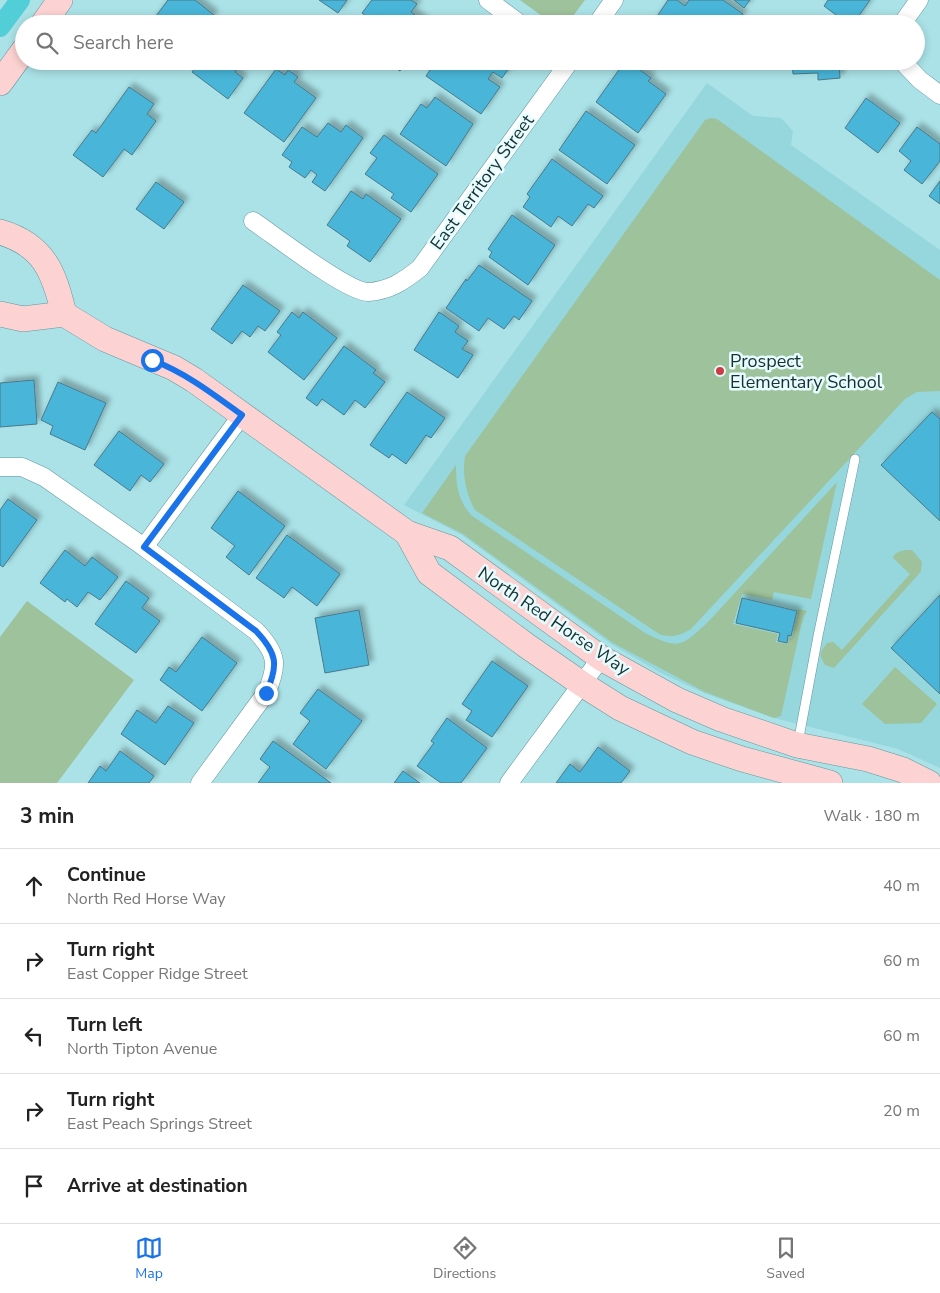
<!DOCTYPE html>
<meta charset="utf-8">
<style>
body{margin:0;font-family:"Nunito Sans",sans-serif;background:#f6f6f6;color:#222}
.stop{position:absolute;width:15px;height:15px;margin:-11px;border:4px solid #1a73e8;border-radius:50%;background:#fff}
.stop.end{background:#1a73e8;border-color:#fff;box-shadow:0 1px 5px #0008}
.list{margin:0;padding:0;list-style:none}
h2{display:flex;justify-content:space-between;align-items:center;height:65px;margin:0;padding:0 20px;font-size:21px}
h2 small{font-size:16px;font-weight:400;color:#767676}
.list li{display:grid;grid-template-columns:32px 1fr auto;gap:15px;align-items:center;box-sizing:border-box;height:75px;padding:0 20px;border-top:1px solid #e0e0e0}
.list b{display:block;font-size:19px;white-space:nowrap}
.list p{margin:0;font-size:16px;white-space:nowrap;color:#767676}
.list em{font-size:16px;font-style:normal;color:#767676}
.icon{flex:none;width:28px;height:28px;fill:none;stroke:currentColor;stroke-width:2;stroke-linecap:round;stroke-linejoin:round}
.map{position:relative;flex:none;width:940px;height:783px;overflow:hidden}
.search{position:absolute;background:#fff;box-shadow:0 2px 8px #0003;left:15px;right:15px;top:15px;height:55px;display:flex;align-items:center;gap:12px;box-sizing:border-box;padding:0 18px;border-radius:28px;color:#767676;font-size:19px}
.sheet{height:440px;background:#fff}
nav{display:flex;justify-content:space-around;align-items:center;box-sizing:border-box;height:70px;border-top:1px solid #e0e0e0;background:#fff;font-size:14px;color:#767676}
nav a{display:grid;justify-items:center;gap:2px}
nav .on{color:#1a73e8}
.map>svg:first-child{display:block}
</style>
<div class="map">
<svg width="940" height="783" viewBox="0 0 940 783">
<defs>
<filter id="shadow"><feDropShadow dx="4.5" dy="-4.5" stdDeviation="2.5" flood-color="#0004"/></filter>
</defs>
<rect width="100%" height="100%" fill="#aae2e7"/>
<polygon fill="#95d7dd" points="707,83 753,116 781,118 793,131 791,145 940,250 940,768 898,749 774,718 704,693 661,673 611,644 462,535 404,505"/>
<g fill="#9ec29b">
<polygon points="520,0 585,0 567,24 553,24"/>
<path d="M711,118L717,119L940,280V391L917,392L905,399L691,629C679,636 672,638 659,634L475,510C466,494 462,474 465,456L705,120Z"/>
<path d="M456,465C456,486 458,500 471,515L645,633C680,650 681,647 708,622L837,482L811,599L774,592L772,600L742,594L733,624L778,634L776,642L787,644L789,638H792L798,609L807,611L804,616L801,626L781,716L774,718L705,692L613,643L463,534L422,513Z"/>
<path d="M906,550H912L922,562L921,571L917,576L834,668L825,665C819,654 819,654 827,643L833,642L842,650L910,574L893,558C895,552 900,551 906,550Z"/>
<polygon points="27,601 134,680 57,783 0,783 0,637"/>
<polygon points="895,667 937,704 921,723 885,724 862,704"/>
</g>
<g fill="none" stroke-linecap="round" stroke-linejoin="round">
<polyline stroke="#52ced8" stroke-width="20" points="0,27 20,0"/>
</g>
<g fill="#49b5d8" stroke="#4a7989" filter="url(#shadow)">
<polygon points="168,0 195,0 214,15 207,24 150,24"/>
<polygon points="319,0 347,0 338,13"/>
<polygon points="372,0 411,0 417,4 411,12 427,24 372,24 374,22 362,13"/>
<polygon points="668,0 677,0 685,6 689,0 723,0 743,14 736,24 652,24"/>
<polygon points="734,0 750,0 744,8"/>
<polygon points="828,0 870,0 853,24 848,24 824,6"/>
<polygon points="200,61 243,61 235,72 243,78 228,99 192,72"/>
<polygon points="386,61 406,61 400,71"/>
<polygon points="436,61 509,61 512,64 502,78 493,72 488,79 500,87 481,114 426,76"/>
<polygon points="792,61 839,61 840,78 818,80 818,73 793,74"/>
<polygon points="629,62 651,78 648,81 666,94 638,133 596,102 621,67 624,69"/>
<polygon points="276,69 285,75 288,70 298,77 294,82 316,98 284,142 244,113"/>
<polygon points="129,87 154,104 147,114 156,121 132,155 124,149 103,177 73,155 92,130 96,133"/>
<polygon points="435,97 473,124 446,166 400,134 421,104 427,108"/>
<polygon points="866,98 900,123 878,153 845,128"/>
<polygon points="586,111 635,145 607,184 559,150"/>
<polygon points="328,123 341,132 346,125 363,138 325,191 312,182 317,175 311,170 305,178 289,167 292,162 282,155 302,127 317,137"/>
<polygon points="917,127 940,144 940,161 922,184 904,170 911,161 899,151"/>
<polygon points="384,135 438,174 411,212 391,198 394,194 365,174 377,158 370,153"/>
<polygon points="552,159 603,196 594,208 588,204 572,226 558,216 551,227 523,207 530,197 527,194"/>
<polygon points="940,181 940,204 929,196"/>
<polygon points="156,182 184,202 164,229 136,209"/>
<polygon points="351,191 363,199 366,194 401,219 370,262 347,246 350,241 327,225"/>
<polygon points="512,215 555,245 528,285 489,257 492,252 488,249"/>
<polygon points="479,265 532,301 519,320 514,316 504,329 488,318 479,331 446,308 466,279 467,281"/>
<polygon points="243,285 280,311 265,331 258,326 250,337 242,331 232,344 211,329"/>
<polygon points="292,312 299,318 303,312 337,338 304,380 268,352 281,335 277,332"/>
<polygon points="439,312 459,326 455,332 468,341 462,349 473,355 458,378 414,350"/>
<polygon points="344,346 376,370 373,373 385,382 365,408 355,400 344,415 322,399 317,406 306,398"/>
<polygon points="34,380 37,424 0,427 0,383"/>
<polygon points="58,382 106,403 85,450 50,434 53,426 41,420"/>
<polygon points="407,392 445,418 431,438 426,435 406,464 392,454 389,458 370,445"/>
<polygon points="932,412 940,419 940,521 881,465"/>
<polygon points="119,431 164,464 150,482 141,475 130,491 94,465"/>
<polygon points="238,491 285,526 249,575 226,557 235,546 211,528"/>
<polygon points="8,499 37,520 3,567 0,565 0,510"/>
<polygon points="287,535 340,574 317,606 292,587 284,598 256,578"/>
<polygon points="65,550 85,566 92,557 118,577 100,600 88,592 77,607 67,599 65,602 40,583"/>
<polygon points="126,581 149,598 142,608 160,621 136,653 95,624"/>
<polygon points="940,595 940,694 891,648"/>
<polygon points="742,598 797,611 791,636 788,635 787,643 778,641 780,633 736,623"/>
<polygon points="359,610 369,665 325,673 315,618"/>
<polygon points="202,637 237,663 202,711 160,680 169,667 176,672"/>
<polygon points="492,661 528,686 492,737 466,720 472,711 462,704"/>
<polygon points="318,689 362,721 326,769 293,744 310,721 300,713"/>
<polygon points="168,706 194,723 165,765 121,734 137,710 156,723"/>
<polygon points="447,718 487,748 461,783 441,783 417,766 434,743 431,741"/>
<polygon points="273,741 331,783 258,783 270,767 260,759"/>
<polygon points="598,747 630,771 621,783 556,783 570,764 580,772"/>
<polygon points="120,751 154,776 149,783 88,783 100,766 106,771"/>
<polygon points="403,771 420,783 394,783"/>
</g>
<g fill="none" stroke-linecap="round" stroke-linejoin="round">
<g stroke="#62989d" stroke-width="10">
<polyline id="lane" points="798,743 818,636 855,459"/>
</g>
<g stroke="#62989d" stroke-width="19">
<g id="street">
<polyline points="488,0 520,24"/>
<polyline points="597,24 614,0"/>
<polyline points="902,24 919,0"/>
<polyline points="902,61 920,80 940,95"/>
<path d="M253,221C274,235 347,292 368,292C389,291 404,281 420,268L570,61"/>
<path d="M0,467H22L44,477L144,547L256,631C277,653 279,665 266,693L200,783"/>
<polyline points="144,547 242,415"/>
<polyline points="509,783 601,658"/>
</g>
</g>
<g stroke="#62989d" stroke-width="26">
<g id="secondary">
<polyline points="43,24 60,0"/>
<polyline points="0,83 24,50"/>
<path d="M0,232C44,245 54,272 64,314"/>
<polyline points="0,314 23,319 64,314 105,339 174,368 194,380 407,533 450,548 601,658 677,700 721,719 797,745 868,759 903,770 929,783"/>
<polyline points="407,533 429,573 527,646 582,684 620,708 692,742 742,759 830,783"/>
</g>
</g>
<use href="#lane" stroke="#fff" stroke-width="9"/>
<use href="#street" stroke="#fff" stroke-width="18"/>
<use href="#secondary" stroke="#fdd2d2" stroke-width="25"/>
</g>
<g fill="none" stroke-linecap="round" stroke-linejoin="round">
<path stroke="#1a73e8" stroke-width="6" d="M152,360C186,373 213,394 242,415L144,547L256,631C277,653 279,665 266,693"/>
</g>
<circle fill="#cc3c42" stroke="#e6fcfe" stroke-width="2" cx="720" cy="371" r="5"/>
<g text-anchor="middle" dominant-baseline="central" stroke-width="5" stroke-linejoin="round" paint-order="stroke">
<g font-size="18" fill="#193032" stroke="#e6fcfe">
<text transform="translate(482 182) rotate(-54)">East Territory Street</text>
<text transform="translate(554 621) rotate(34)">North Red Horse Way</text>
</g>
<g font-size="18" fill="#193032" stroke="#e6fcfe" text-anchor="start">
<text x="730" y="361">Prospect<tspan x="730" dy="21">Elementary School</tspan></text>
</g>
</g>
</svg>
<div class="stop" style="left:152px;top:360px"></div>
<div class="stop end" style="left:266px;top:693px"></div>
<div class="search"><svg class="icon" aria-label="search" viewBox="0 0 24 24"><circle cx="10" cy="10" r="6"/><path d="M15 15l6 6"/></svg>Search here</div>
</div>
<section class="sheet">
<h2>3 min<small>Walk · 180 m</small></h2>
<ul class="list">
<li><svg class="icon" aria-label="ahead" viewBox="0 0 24 24"><path d="M12 20V5M6 11l6-6 6 6"/></svg><div><b>Continue</b><p>North Red Horse Way</p></div><em>40 m</em></li>
<li><svg class="icon" aria-label="right" viewBox="0 0 24 24"><path d="M7 20v-9h11M14 6l5 5-5 5"/></svg><div><b>Turn right</b><p>East Copper Ridge Street</p></div><em>60 m</em></li>
<li><svg class="icon" aria-label="left" viewBox="0 0 24 24"><path d="M17 20v-9H6M10 6l-5 5 5 5"/></svg><div><b>Turn left</b><p>North Tipton Avenue</p></div><em>60 m</em></li>
<li><svg class="icon" aria-label="right" viewBox="0 0 24 24"><path d="M7 20v-9h11M14 6l5 5-5 5"/></svg><div><b>Turn right</b><p>East Peach Springs Street</p></div><em>20 m</em></li>
<li><svg class="icon" aria-label="arrive" viewBox="0 0 24 24"><path d="M6 21V4h12l-3 4 3 4H6"/></svg><div><b>Arrive at destination</b></div></li>
</ul>
</section>
<nav>
<a class="on"><svg class="icon" aria-label="map" viewBox="0 0 24 24"><path d="M3 6l6-2 6 2 6-2v14l-6 2-6-2-6 2zM9 4v14M15 6v14"/></svg>Map</a>
<a><svg class="icon" aria-label="directions" viewBox="0 0 24 24"><path d="M12 3l9 9-9 9-9-9zM9 14v-3h6M13 9l2 2-2 2"/></svg>Directions</a>
<a><svg class="icon" aria-label="saved" viewBox="0 0 24 24"><path d="M7 4h10v16l-5-4-5 4z"/></svg>Saved</a>
</nav>
